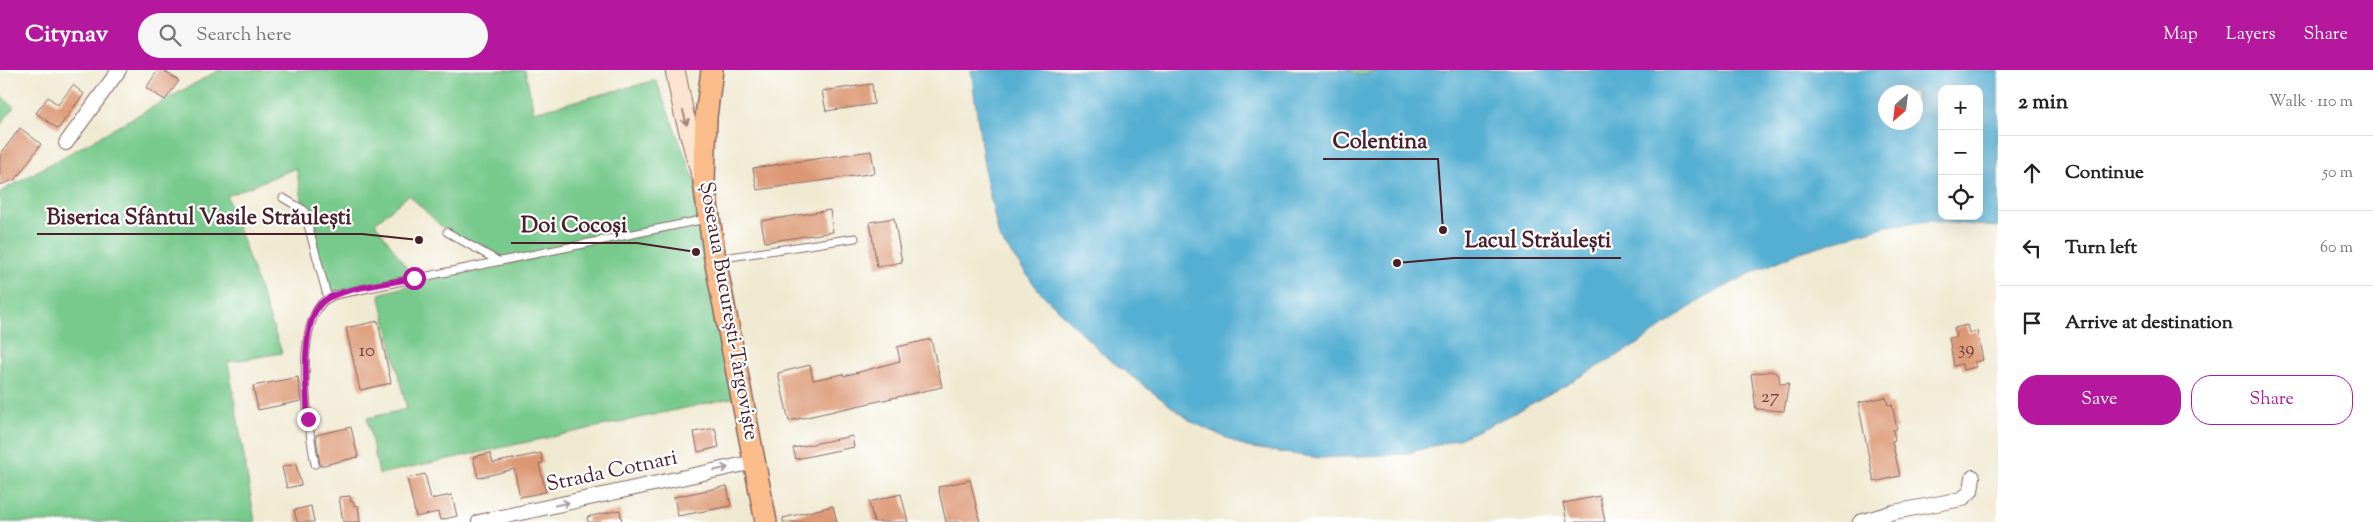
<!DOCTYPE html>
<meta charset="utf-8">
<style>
body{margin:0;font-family:"Sorts Mill Goudy",serif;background:#f6f6f6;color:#222}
.controls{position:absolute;right:15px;top:15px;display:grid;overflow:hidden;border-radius:10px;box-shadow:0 5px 20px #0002}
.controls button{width:45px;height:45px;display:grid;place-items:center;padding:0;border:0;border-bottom:1px solid #e0e0e0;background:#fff;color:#222;font:25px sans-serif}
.compass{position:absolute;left:1878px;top:15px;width:45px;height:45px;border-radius:50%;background:#fff;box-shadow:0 5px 20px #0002;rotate:208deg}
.stop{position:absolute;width:15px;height:15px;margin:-11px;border:4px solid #b5179e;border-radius:50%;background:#fff}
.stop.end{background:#b5179e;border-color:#fff;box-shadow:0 1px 5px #0008}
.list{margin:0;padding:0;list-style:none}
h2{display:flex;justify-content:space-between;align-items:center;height:65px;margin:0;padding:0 20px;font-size:21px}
h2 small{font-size:16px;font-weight:400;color:#767676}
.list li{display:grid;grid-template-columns:32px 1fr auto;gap:15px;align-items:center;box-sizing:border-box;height:75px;padding:0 20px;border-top:1px solid #e0e0e0}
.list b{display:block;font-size:19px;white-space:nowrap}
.list em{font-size:16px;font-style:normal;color:#767676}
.actions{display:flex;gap:10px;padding:15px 20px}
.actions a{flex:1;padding:11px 0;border:1px solid #b5179e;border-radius:20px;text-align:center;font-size:18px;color:#b5179e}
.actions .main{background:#b5179e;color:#fff}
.icon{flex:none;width:28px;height:28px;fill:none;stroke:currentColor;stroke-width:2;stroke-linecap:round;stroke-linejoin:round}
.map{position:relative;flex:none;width:1998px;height:452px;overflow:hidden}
header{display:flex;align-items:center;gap:30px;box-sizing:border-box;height:70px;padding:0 25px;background:#b5179e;color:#fff}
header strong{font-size:24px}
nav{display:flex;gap:28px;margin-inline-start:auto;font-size:18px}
.search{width:350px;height:45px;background:#f6f6f6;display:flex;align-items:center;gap:12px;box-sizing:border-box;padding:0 18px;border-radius:28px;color:#767676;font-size:19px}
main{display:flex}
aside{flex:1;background:#fff}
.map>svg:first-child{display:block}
</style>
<header>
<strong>Citynav</strong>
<div class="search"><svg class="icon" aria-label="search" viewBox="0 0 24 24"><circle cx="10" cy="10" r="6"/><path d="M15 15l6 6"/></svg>Search here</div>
<nav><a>Map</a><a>Layers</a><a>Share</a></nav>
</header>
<main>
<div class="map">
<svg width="1998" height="452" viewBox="0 0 1998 452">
<rect width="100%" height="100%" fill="#fff"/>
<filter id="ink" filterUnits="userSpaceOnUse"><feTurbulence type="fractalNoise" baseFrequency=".02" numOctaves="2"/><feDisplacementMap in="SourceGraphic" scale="10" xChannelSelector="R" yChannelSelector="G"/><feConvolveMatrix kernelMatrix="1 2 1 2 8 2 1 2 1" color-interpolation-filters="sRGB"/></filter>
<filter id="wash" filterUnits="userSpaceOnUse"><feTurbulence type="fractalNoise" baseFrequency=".0096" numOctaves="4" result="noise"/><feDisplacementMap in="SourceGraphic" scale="20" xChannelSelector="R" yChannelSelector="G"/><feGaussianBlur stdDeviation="1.12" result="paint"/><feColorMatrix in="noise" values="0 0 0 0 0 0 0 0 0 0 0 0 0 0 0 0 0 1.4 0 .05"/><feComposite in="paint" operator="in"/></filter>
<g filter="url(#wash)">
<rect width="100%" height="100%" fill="#f0e9d1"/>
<g fill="#77c98c" stroke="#60745c">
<polygon points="219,0 525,0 534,42 656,10 709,148 741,326 379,404 367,348 407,339 379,224 497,191 447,162 409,125 375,153 414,208 328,229 304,140 296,98 227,126 282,283 228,292 255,452 0,452 0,122"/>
<polygon points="1347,0 1383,0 1358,6"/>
<polygon points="0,25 14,37 0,55"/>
</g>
<path fill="#54afd2" stroke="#4f677e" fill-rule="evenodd" d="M971,0H1347L1358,6L1383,0H1998V157L1929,151L1886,156L1800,182L1749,204L1700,230L1638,274L1513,344L1459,369L1404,384L1319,388L1246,377L1192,352L1106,287L1039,221L999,167L985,103ZM1942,19H1979V146H1942ZM1886,22H1916V52H1886Z"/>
<g id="blocks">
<g fill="#dc9874">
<polygon points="158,0 163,0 179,11 165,30 146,18"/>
<polygon points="872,14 874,34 826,41 822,21"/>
<polygon points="73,15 84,24 58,59 36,43 48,27 58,35"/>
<polygon points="20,58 41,74 16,109 0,115 0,85"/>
<polygon points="871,81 875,103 757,120 753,98"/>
<polygon points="830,140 833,162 765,172 761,151"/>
<polygon points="894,148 902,192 877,197 870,152"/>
<polygon points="378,251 391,313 360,320 346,258"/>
<polygon points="1967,255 1969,263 1977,261 1983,290 1974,292 1976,297 1963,300 1962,294 1954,296 1949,268 1956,267 1954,258"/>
<polygon points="931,269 942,317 789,351 778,303 810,295 813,310 843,304 844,306 900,291 897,277"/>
<polygon points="1772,301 1779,305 1780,314 1789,313 1784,341 1756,339 1751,304"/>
<polygon points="298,307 301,331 258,340 253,316"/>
<polygon points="1886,327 1888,335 1892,334 1897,359 1893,360 1895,370 1892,371 1900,406 1874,412 1858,333"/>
<polygon points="351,357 358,387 320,396 316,365"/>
<polygon points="715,358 719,377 698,382 694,362"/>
<polygon points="852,366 854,377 796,389 793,378"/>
<polygon points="490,383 493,393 541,383 543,393 539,394 546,422 520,427 514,399 478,408 473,387"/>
<polygon points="296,394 301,415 287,418 282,397"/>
<polygon points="425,404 431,429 452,425 457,446 440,450 438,442 416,447 407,408"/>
<polygon points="970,410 980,452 946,452 938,417"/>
<polygon points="727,416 731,436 678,446 674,427"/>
<polygon points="901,424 908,452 874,452 869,432"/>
<polygon points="350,426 351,432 354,432 354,436 358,435 360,452 343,452 339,427"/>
<polygon points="1600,426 1605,452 1567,452 1563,433"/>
<polygon points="311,436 314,452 297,452 294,440"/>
<polygon points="833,436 837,452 783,452 783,448"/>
<polygon points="620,440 622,452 588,452 587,447"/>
</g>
</g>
</g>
<g filter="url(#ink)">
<use href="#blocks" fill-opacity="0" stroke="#846665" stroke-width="1"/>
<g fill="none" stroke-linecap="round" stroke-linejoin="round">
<g stroke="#846665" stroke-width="9">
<g id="lane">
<polyline points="283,128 304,140 328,229"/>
<polyline points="447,162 498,191"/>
<polyline points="717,189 855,168"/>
<path d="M315,394C308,355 294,265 322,233C325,229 331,227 335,225L706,149"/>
</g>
</g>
<g stroke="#846665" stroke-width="16">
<g id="street">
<polyline points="66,73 119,0"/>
<polyline points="479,452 754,392"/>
<polyline points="1860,452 1894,442 1962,429 1971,421 1973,407"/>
</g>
</g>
<g stroke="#846665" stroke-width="21">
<polyline id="secondary" points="675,0 684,44 701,105"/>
</g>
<g stroke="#846665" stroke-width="24">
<polyline id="primary" points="712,0 706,47 704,113 715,189 766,452"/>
</g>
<use href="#lane" stroke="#fff" stroke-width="7"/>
<use href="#street" stroke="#fff" stroke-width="14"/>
<use href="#secondary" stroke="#fde4d0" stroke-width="19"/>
<use href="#primary" stroke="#f9bc8a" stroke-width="21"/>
</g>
<defs><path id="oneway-shaft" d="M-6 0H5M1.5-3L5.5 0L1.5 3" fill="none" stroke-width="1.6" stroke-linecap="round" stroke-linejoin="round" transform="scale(1.25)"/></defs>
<use stroke="#a4827e" href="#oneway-shaft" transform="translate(685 48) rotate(75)"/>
<g stroke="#ae9aa0">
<use href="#oneway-shaft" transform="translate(721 399) rotate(-12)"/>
<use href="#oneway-shaft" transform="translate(562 434) rotate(-12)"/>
</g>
</g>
<g fill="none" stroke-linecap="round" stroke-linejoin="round" filter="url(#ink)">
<path stroke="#b5179e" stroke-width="6" d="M308,349C306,322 299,247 325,230C343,218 391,213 414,208"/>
</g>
<g text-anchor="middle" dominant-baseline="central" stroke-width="4.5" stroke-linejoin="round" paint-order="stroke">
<g font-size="19" fill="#6e3d3d">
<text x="1966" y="279">39</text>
<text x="367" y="281">10</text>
<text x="1770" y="327">27</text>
</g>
<g font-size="21" fill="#4a1f2b" stroke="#fff">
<text transform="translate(728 241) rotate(80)">Șoseaua București-Târgoviște</text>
<text transform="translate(612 402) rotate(-12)">Strada Cotnari</text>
</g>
</g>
<path fill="none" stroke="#4a1f2b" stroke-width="2" d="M1443 160L1438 89H1323M419 170L362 164H37M696 182L637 173H511M1397 193L1454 188H1621"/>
<g fill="#4a1f2b" stroke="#fff" stroke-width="2">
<circle cx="1443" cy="160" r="5"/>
<circle cx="419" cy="170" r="5"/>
<circle cx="696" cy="182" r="5"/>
<circle cx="1397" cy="193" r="5"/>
</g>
<g font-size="22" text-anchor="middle" font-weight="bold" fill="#4a1f2b" stroke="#fff" stroke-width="4.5" stroke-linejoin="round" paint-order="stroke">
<text x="1380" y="78">Colentina</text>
<text x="199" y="154">Biserica Sfântul Vasile Străulești</text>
<text x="574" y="162">Doi Cocoși</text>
<text x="1538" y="177">Lacul Străulești</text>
</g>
</svg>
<div class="controls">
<button>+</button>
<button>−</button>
<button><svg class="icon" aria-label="locate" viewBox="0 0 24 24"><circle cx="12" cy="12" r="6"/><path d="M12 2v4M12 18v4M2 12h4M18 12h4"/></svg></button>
</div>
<svg class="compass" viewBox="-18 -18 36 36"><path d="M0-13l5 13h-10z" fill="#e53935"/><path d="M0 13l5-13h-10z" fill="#767676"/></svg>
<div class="stop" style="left:414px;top:208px"></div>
<div class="stop end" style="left:308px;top:349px"></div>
</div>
<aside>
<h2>2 min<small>Walk · 110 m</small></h2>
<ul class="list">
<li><svg class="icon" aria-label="ahead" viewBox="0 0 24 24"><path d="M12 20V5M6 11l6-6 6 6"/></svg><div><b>Continue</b></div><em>50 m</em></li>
<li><svg class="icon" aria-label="left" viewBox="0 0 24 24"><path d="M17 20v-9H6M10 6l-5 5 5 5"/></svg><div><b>Turn left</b></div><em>60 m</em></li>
<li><svg class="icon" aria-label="arrive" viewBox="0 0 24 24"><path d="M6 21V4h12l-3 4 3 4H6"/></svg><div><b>Arrive at destination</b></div></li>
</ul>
<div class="actions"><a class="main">Save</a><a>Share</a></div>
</aside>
</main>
